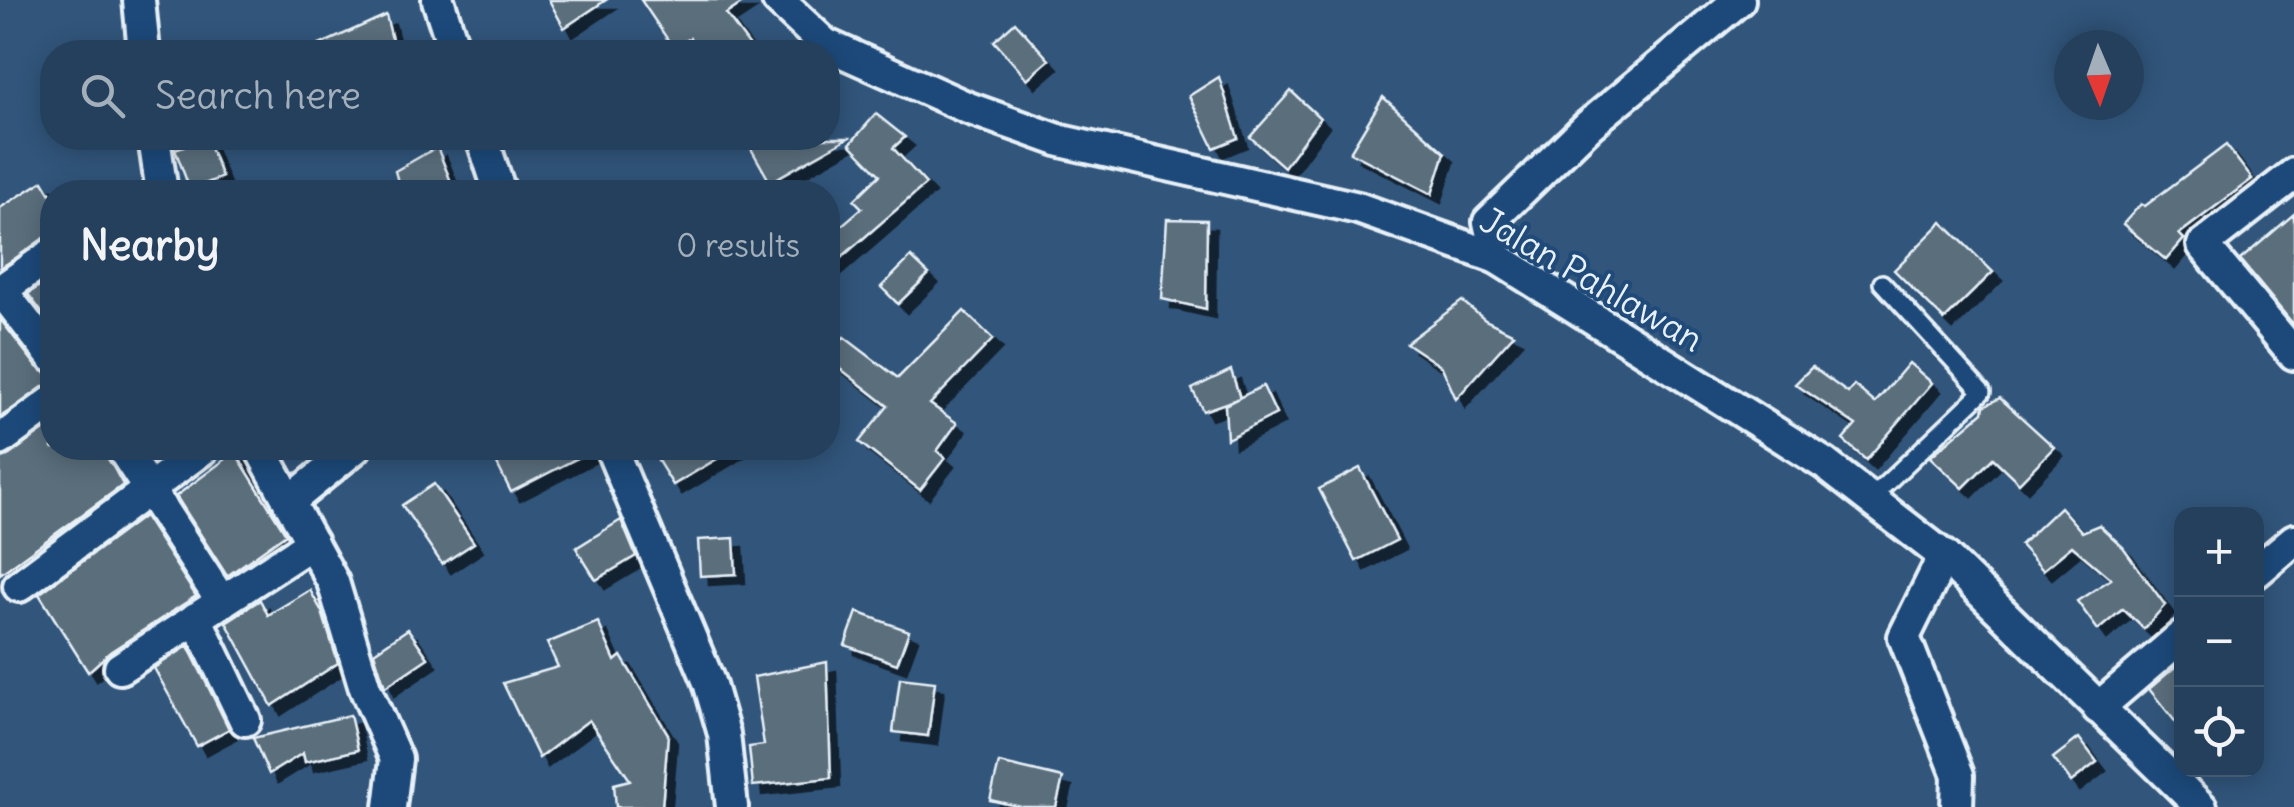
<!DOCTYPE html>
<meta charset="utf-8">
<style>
body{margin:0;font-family:Delius,sans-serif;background:#2d4762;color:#f1f3f6}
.controls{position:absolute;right:30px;bottom:30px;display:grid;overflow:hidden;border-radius:20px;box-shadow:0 5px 25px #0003}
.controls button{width:90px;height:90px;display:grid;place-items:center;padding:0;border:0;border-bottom:2px solid #425972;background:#25405c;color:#f1f3f6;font:50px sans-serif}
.compass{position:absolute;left:2054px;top:30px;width:90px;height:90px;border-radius:50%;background:#25405c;box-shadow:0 5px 25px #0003;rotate:178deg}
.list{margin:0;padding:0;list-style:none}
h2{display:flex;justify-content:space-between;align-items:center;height:130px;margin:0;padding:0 40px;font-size:42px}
h2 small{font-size:32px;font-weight:400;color:#a3afbb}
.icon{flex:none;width:55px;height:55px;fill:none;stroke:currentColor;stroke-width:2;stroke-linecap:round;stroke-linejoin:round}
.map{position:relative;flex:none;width:2294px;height:807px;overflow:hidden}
.search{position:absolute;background:#25405c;box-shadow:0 5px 25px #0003;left:40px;top:40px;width:800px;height:110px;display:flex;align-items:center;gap:25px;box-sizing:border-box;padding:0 35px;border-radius:40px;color:#a3afbb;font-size:38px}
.panel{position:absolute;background:#25405c;box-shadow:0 5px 25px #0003;left:40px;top:180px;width:800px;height:280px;border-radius:40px}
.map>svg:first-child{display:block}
</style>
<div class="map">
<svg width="2294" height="807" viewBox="0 0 2294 807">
<defs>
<filter id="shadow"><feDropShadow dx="9" dy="9" stdDeviation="0" flood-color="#0009"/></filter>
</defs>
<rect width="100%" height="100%" fill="#31557b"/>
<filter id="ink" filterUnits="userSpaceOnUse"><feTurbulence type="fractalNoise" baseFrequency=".01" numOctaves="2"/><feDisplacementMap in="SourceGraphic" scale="20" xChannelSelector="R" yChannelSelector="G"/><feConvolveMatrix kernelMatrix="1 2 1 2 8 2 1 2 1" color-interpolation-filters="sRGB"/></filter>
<g filter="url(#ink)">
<g fill="#5a6e7c" stroke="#e8f1f8" stroke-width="2.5" filter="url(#shadow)">
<polygon points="549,0 606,0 564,28"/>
<polygon points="641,0 747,0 726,14 754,52 700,52 690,38 674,49"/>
<polygon points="386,15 395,52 304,52"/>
<polygon points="1015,22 1049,60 1027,79 994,41"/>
<polygon points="1219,77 1238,138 1214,148 1189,96"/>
<polygon points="1291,91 1320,118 1284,167 1250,137"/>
<polygon points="1383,97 1445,153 1432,194 1350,152"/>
<polygon points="876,114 905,137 893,148 926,184 828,269 828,237 862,208 854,200 880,175 850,144"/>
<polygon points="206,138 222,177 190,190 175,149"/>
<polygon points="745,138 848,138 770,182"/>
<polygon points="2226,145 2252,179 2179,234 2184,239 2166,260 2123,224 2141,204 2145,206"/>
<polygon points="437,147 455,192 401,192 395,171"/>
<polygon points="43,181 52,196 52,236 0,268 0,208"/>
<polygon points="2294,214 2294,325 2240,260"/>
<polygon points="1167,219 1207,220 1206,309 1162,299"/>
<polygon points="1942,222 1993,272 1944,320 1894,270"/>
<polygon points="911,257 929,274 898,304 881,287"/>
<polygon points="52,277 52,320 49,322 28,294"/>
<polygon points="1462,301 1485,320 1514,334 1456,399 1442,367 1406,343"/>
<polygon points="964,311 993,339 930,404 957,423 937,451 945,458 920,490 859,442 888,406 828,359 844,337 898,378"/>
<polygon points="0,319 37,367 52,377 52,384 0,417"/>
<polygon points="1909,363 1932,383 1866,460 1843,440 1856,425 1795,384 1812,367 1848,393 1854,385 1875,403"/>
<polygon points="1231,370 1240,398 1203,411 1192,389"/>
<polygon points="1263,386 1276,414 1227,439 1225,405"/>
<polygon points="2000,398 2054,447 2019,483 1993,458 1963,488 1930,457 1983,412 1984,406"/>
<polygon points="52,425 52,448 103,448 123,485 0,574 0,458"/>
<polygon points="528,448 593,448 593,450 511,492 497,464"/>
<polygon points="650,448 735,448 673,485"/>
<polygon points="235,452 286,534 227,576 176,496"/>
<polygon points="1360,468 1397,540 1356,561 1319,489"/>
<polygon points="434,484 474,543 442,564 402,505"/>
<polygon points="2060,507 2082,532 2099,525 2123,547 2165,605 2144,629 2123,609 2098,630 2077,601 2111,579 2072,546 2043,570 2020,545"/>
<polygon points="144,516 196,596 110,652 88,672 39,594"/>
<polygon points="621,520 636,556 596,580 576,548"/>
<polygon points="734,538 736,574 700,576 698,540"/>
<polygon points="310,590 322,612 338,663 272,706 226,622 260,600 268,615"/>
<polygon points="857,612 909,631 897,664 845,645"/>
<polygon points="598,622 615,661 621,656 668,734 662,807 616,807 614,784 630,780 589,720 539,758 503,683 558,667 547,643"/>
<polygon points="408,629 428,658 385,687 374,652"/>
<polygon points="188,646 229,729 197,746 154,668"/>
<polygon points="2182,661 2182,730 2149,689"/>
<polygon points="827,662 831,778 753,786 749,747 764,745 754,677"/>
<polygon points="900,678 935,682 928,736 893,732"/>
<polygon points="350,715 358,750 305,762 303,753 269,774 253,738"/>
<polygon points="2079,738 2097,762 2071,782 2053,758"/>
<polygon points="999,763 1063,778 1056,807 1021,807 990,800"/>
</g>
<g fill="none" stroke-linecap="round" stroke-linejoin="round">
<g stroke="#e8f1f8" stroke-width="22">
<polyline id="lane" points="1870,499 1982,392 1882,283"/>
</g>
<g stroke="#e8f1f8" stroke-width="38">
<g id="street">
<polyline points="139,0 144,52"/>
<polyline points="438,0 455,52"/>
<polyline points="778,0 825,44 968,108 1061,141 1358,208 1497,258 1825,464 1944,556 2201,807"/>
<polyline points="154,138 162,192"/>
<polyline points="482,138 500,192"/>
<polyline points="2294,174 2203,245 2294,354"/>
<polyline points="1497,258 1489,222 1589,125 1739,0"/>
<polyline points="1,290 52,356"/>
<polyline points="0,291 52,254"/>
<polyline points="0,440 52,402"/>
<polyline points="122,448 222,602"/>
<polyline points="260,448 333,582 365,688 396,759 390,807"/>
<polyline points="611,448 709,682 724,734 732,807"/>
<polyline points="289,502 355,448"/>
<polyline points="1944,556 1904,637 1958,775 1957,807"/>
<polyline points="2256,572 2294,540"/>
<polyline points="19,586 204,448"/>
<polyline points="196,618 245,720"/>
<polyline points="120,668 312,543"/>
<polyline points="2098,708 2182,636"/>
</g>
</g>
<use href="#lane" stroke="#1f4a7a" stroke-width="15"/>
<use href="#street" stroke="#1f4a7a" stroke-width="30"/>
</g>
</g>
<g text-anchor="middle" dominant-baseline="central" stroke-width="8" stroke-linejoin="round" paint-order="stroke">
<g font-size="35" fill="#e8f1f8" stroke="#1f4a7a">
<text transform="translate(1592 279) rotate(30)">Jalan Pahlawan</text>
</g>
</g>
</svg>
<div class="controls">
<button>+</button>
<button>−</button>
<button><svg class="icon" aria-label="locate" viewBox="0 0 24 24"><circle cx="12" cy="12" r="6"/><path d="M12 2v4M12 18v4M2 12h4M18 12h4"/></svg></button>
</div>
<svg class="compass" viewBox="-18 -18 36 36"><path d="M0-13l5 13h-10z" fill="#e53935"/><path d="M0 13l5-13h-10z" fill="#a3afbb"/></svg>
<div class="search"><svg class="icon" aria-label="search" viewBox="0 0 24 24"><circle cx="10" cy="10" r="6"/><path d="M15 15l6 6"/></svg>Search here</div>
<section class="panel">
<h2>Nearby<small>0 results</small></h2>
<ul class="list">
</ul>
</section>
</div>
